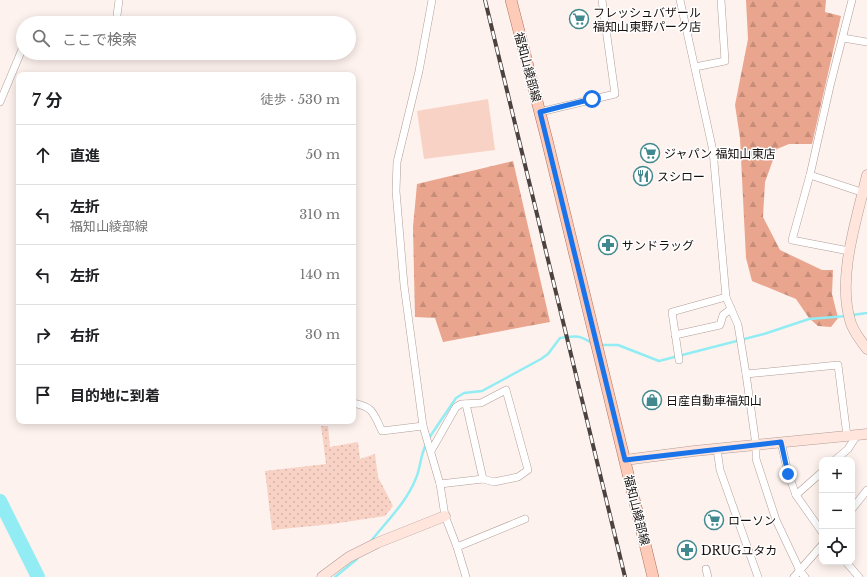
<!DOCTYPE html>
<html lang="ja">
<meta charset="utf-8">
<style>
body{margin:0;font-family:"Libre Baskerville","Noto Sans JP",serif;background:#f6f6f6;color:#202124}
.controls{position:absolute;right:12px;bottom:12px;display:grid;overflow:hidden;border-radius:8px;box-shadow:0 2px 10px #0003}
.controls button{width:36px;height:36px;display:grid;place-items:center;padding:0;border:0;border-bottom:1px solid #e0e0e0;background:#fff;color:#202124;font:20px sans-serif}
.stop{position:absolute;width:12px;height:12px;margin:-9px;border:3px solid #1a73e8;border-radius:50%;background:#fff}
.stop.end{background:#1a73e8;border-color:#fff;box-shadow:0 1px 4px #0008}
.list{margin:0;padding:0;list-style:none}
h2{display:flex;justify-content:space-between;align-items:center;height:52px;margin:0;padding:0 16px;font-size:17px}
h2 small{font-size:13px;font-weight:400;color:#757577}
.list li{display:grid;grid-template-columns:26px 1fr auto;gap:12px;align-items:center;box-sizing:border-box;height:60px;padding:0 16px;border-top:1px solid #e0e0e0}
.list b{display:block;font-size:15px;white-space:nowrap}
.list p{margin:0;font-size:13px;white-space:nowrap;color:#757577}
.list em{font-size:13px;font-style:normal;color:#757577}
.icon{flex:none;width:22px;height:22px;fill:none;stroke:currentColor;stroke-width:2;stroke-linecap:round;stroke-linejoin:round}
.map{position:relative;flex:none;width:867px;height:577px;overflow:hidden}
.search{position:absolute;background:#fff;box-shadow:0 2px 10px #0003;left:16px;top:16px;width:340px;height:44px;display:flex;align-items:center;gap:10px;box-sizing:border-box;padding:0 14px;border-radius:22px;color:#757577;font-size:15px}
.panel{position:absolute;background:#fff;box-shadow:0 2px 10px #0003;left:16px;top:72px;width:340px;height:352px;border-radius:8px}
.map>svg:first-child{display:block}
</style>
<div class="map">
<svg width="867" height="577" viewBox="0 0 867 577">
<defs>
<pattern id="grass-dots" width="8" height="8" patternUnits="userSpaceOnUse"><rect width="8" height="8" fill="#f8d2c4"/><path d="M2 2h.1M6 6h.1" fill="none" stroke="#d4b3a7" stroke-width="1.8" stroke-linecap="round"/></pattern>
<pattern id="forest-firs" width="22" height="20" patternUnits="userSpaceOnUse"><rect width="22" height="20" fill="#e9a58d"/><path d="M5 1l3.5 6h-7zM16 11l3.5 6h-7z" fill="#c78d78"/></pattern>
</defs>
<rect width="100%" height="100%" fill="#fef2ee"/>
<polygon fill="url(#grass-dots)" points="321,426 328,426 330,447 358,442 360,459 375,454 378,477 393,506 385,516 332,524 272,530 265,471 326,464"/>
<g fill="url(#forest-firs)">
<polygon points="746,0 826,0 825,12 841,16 812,144 789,144 777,149 765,182 763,217 780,250 822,270 833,270 832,294 838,318 831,327 818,326 809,318 796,299 752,281 746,258 740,138 735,105 748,39"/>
<polygon points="513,161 550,322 443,342 435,318 415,317 413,227 417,184"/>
</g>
<polygon fill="#f8d2c4" points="488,99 495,150 424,159 417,111"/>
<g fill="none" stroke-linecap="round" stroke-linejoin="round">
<g stroke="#91edf3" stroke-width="2.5">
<polyline points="852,315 867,313"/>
<polyline points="599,345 618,345 659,361 764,334 809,319 847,316"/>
<path d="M429,438L456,398L464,393L482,391L541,359L548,354L560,338C575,336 579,334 593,344"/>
<path d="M371,541C386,522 407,502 416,478C421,467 420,454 427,443"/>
<polyline points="335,577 356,560 359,556"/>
</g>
<polyline stroke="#91edf3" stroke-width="14" points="0,501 38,577"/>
<g stroke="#b19e98" stroke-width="8">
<g id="street">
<polyline points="432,0 419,71 397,162 396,191 404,285 423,426 440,484 445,516 457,547 466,577"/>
<polyline points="680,0 713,151 726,297 738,325 746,374 756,445 756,459 776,520 800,571 805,577"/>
<polyline points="116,23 119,0"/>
<polyline points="843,38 867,42"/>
<polyline points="695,67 725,61 721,0"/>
<polyline points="0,102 23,47"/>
<polyline points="540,112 615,94 602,0"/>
<polyline points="810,175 867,194"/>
<polyline points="849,251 792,240 810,175 830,86 852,0"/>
<polyline points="675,335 720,325 723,315 731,309"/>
<polyline points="679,360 672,312 726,297"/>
<polyline points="746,374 838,365 847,436"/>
<path d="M353,403C374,407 373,413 382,431L423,426"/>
<polyline points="466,404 483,479"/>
<polyline points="781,442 788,473 796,495 822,532"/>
<polyline points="717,449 720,470 758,577"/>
<polyline points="431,451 456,407 461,404 481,403 506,390 528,470 518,477 494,482 483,479 440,484"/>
<polyline points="835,460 848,449 857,435"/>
<polyline points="796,495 822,472"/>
<polyline points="852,509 867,490"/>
<polyline points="457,547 525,519"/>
<polyline points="846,562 859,577"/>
<polyline points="706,569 708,577"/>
<polyline points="794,577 822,545"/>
</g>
</g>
<g stroke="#b19e98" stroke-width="11">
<g id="secondary">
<path d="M867,175C857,219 837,276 850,320C852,330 861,341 867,349"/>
<polyline points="625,460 694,451 867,434"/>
<polyline points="322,577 349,557 377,543 445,516"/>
</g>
</g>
<g stroke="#ad725f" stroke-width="12">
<polyline id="primary" points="511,0 547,140 653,577"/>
</g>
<use href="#street" stroke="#fff" stroke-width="7"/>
<use href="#secondary" stroke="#ffe5dc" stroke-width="10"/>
<use href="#primary" stroke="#fecbb9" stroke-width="11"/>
<g stroke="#4c4341" stroke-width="4">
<polyline id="rail" points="485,0 625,577"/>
</g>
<use href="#rail" stroke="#fff" stroke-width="2.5" stroke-dasharray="8" stroke-linecap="butt"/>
</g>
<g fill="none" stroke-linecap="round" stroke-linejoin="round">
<polyline stroke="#1a73e8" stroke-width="5" points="592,99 540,112 625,460 781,442 788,474"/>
</g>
<defs>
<g id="supermarket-ring" transform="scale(1)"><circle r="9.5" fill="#fff" stroke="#41898e" stroke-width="1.5"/><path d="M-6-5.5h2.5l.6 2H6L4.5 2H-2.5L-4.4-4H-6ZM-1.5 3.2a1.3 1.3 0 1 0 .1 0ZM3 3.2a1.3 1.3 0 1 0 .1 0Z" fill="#41898e"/></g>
<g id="restaurant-ring" transform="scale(1)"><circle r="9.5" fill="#fff" stroke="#41898e" stroke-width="1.5"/><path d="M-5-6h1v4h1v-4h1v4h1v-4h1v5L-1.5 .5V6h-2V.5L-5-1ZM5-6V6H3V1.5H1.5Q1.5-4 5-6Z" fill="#41898e"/></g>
<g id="pharmacy-ring" transform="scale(1)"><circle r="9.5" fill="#fff" stroke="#41898e" stroke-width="1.5"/><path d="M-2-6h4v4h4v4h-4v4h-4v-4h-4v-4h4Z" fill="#41898e"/></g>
<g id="shop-ring" transform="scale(1)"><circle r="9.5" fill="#fff" stroke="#41898e" stroke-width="1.5"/><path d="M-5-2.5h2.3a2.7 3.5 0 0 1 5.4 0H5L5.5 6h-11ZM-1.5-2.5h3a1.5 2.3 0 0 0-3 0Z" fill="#41898e"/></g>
</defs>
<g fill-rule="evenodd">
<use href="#supermarket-ring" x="579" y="19"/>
<use href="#supermarket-ring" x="650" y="153"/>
<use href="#restaurant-ring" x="643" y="176"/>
<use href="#pharmacy-ring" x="608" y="245"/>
<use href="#shop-ring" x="652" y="400"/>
<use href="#supermarket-ring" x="714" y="520"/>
<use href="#pharmacy-ring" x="687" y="550"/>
</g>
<g text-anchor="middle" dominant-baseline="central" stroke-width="3" stroke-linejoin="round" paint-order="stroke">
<g font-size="12" fill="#160f0d" stroke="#fff" text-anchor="start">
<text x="593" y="12">フレッシュバザール<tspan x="593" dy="14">福知山東野パーク店</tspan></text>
<text x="664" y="153">ジャパン 福知山東店</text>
<text x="657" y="176">スシロー</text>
<text x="622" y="245">サンドラッグ</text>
<text x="666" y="400">日産自動車福知山</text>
<text x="728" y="520">ローソン</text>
<text x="701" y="550">DRUGユタカ</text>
</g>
<g font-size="12" fill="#160f0d" stroke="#fff">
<text transform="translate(528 67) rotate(75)">福知山綾部線</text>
<text transform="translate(637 510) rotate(76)">福知山綾部線</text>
</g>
</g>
</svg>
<div class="controls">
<button>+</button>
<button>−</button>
<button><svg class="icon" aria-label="locate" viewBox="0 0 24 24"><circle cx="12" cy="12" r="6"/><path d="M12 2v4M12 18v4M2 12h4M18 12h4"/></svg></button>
</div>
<div class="stop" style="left:592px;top:99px"></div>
<div class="stop end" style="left:788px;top:474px"></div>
<div class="search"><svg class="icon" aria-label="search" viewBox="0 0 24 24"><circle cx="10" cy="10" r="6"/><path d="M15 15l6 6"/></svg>ここで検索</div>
<section class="panel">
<h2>7 分<small>徒歩 · 530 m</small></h2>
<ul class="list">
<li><svg class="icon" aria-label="ahead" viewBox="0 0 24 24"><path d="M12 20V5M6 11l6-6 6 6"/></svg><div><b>直進</b></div><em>50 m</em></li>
<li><svg class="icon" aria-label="left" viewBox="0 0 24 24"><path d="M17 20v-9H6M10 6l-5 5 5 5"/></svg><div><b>左折</b><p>福知山綾部線</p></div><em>310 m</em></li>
<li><svg class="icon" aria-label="left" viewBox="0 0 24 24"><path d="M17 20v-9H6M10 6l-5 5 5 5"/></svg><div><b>左折</b></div><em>140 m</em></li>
<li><svg class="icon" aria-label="right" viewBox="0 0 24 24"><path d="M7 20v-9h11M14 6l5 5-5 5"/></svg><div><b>右折</b></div><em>30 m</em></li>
<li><svg class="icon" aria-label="arrive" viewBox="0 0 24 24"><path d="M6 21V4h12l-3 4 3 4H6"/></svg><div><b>目的地に到着</b></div></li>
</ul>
</section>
</div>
